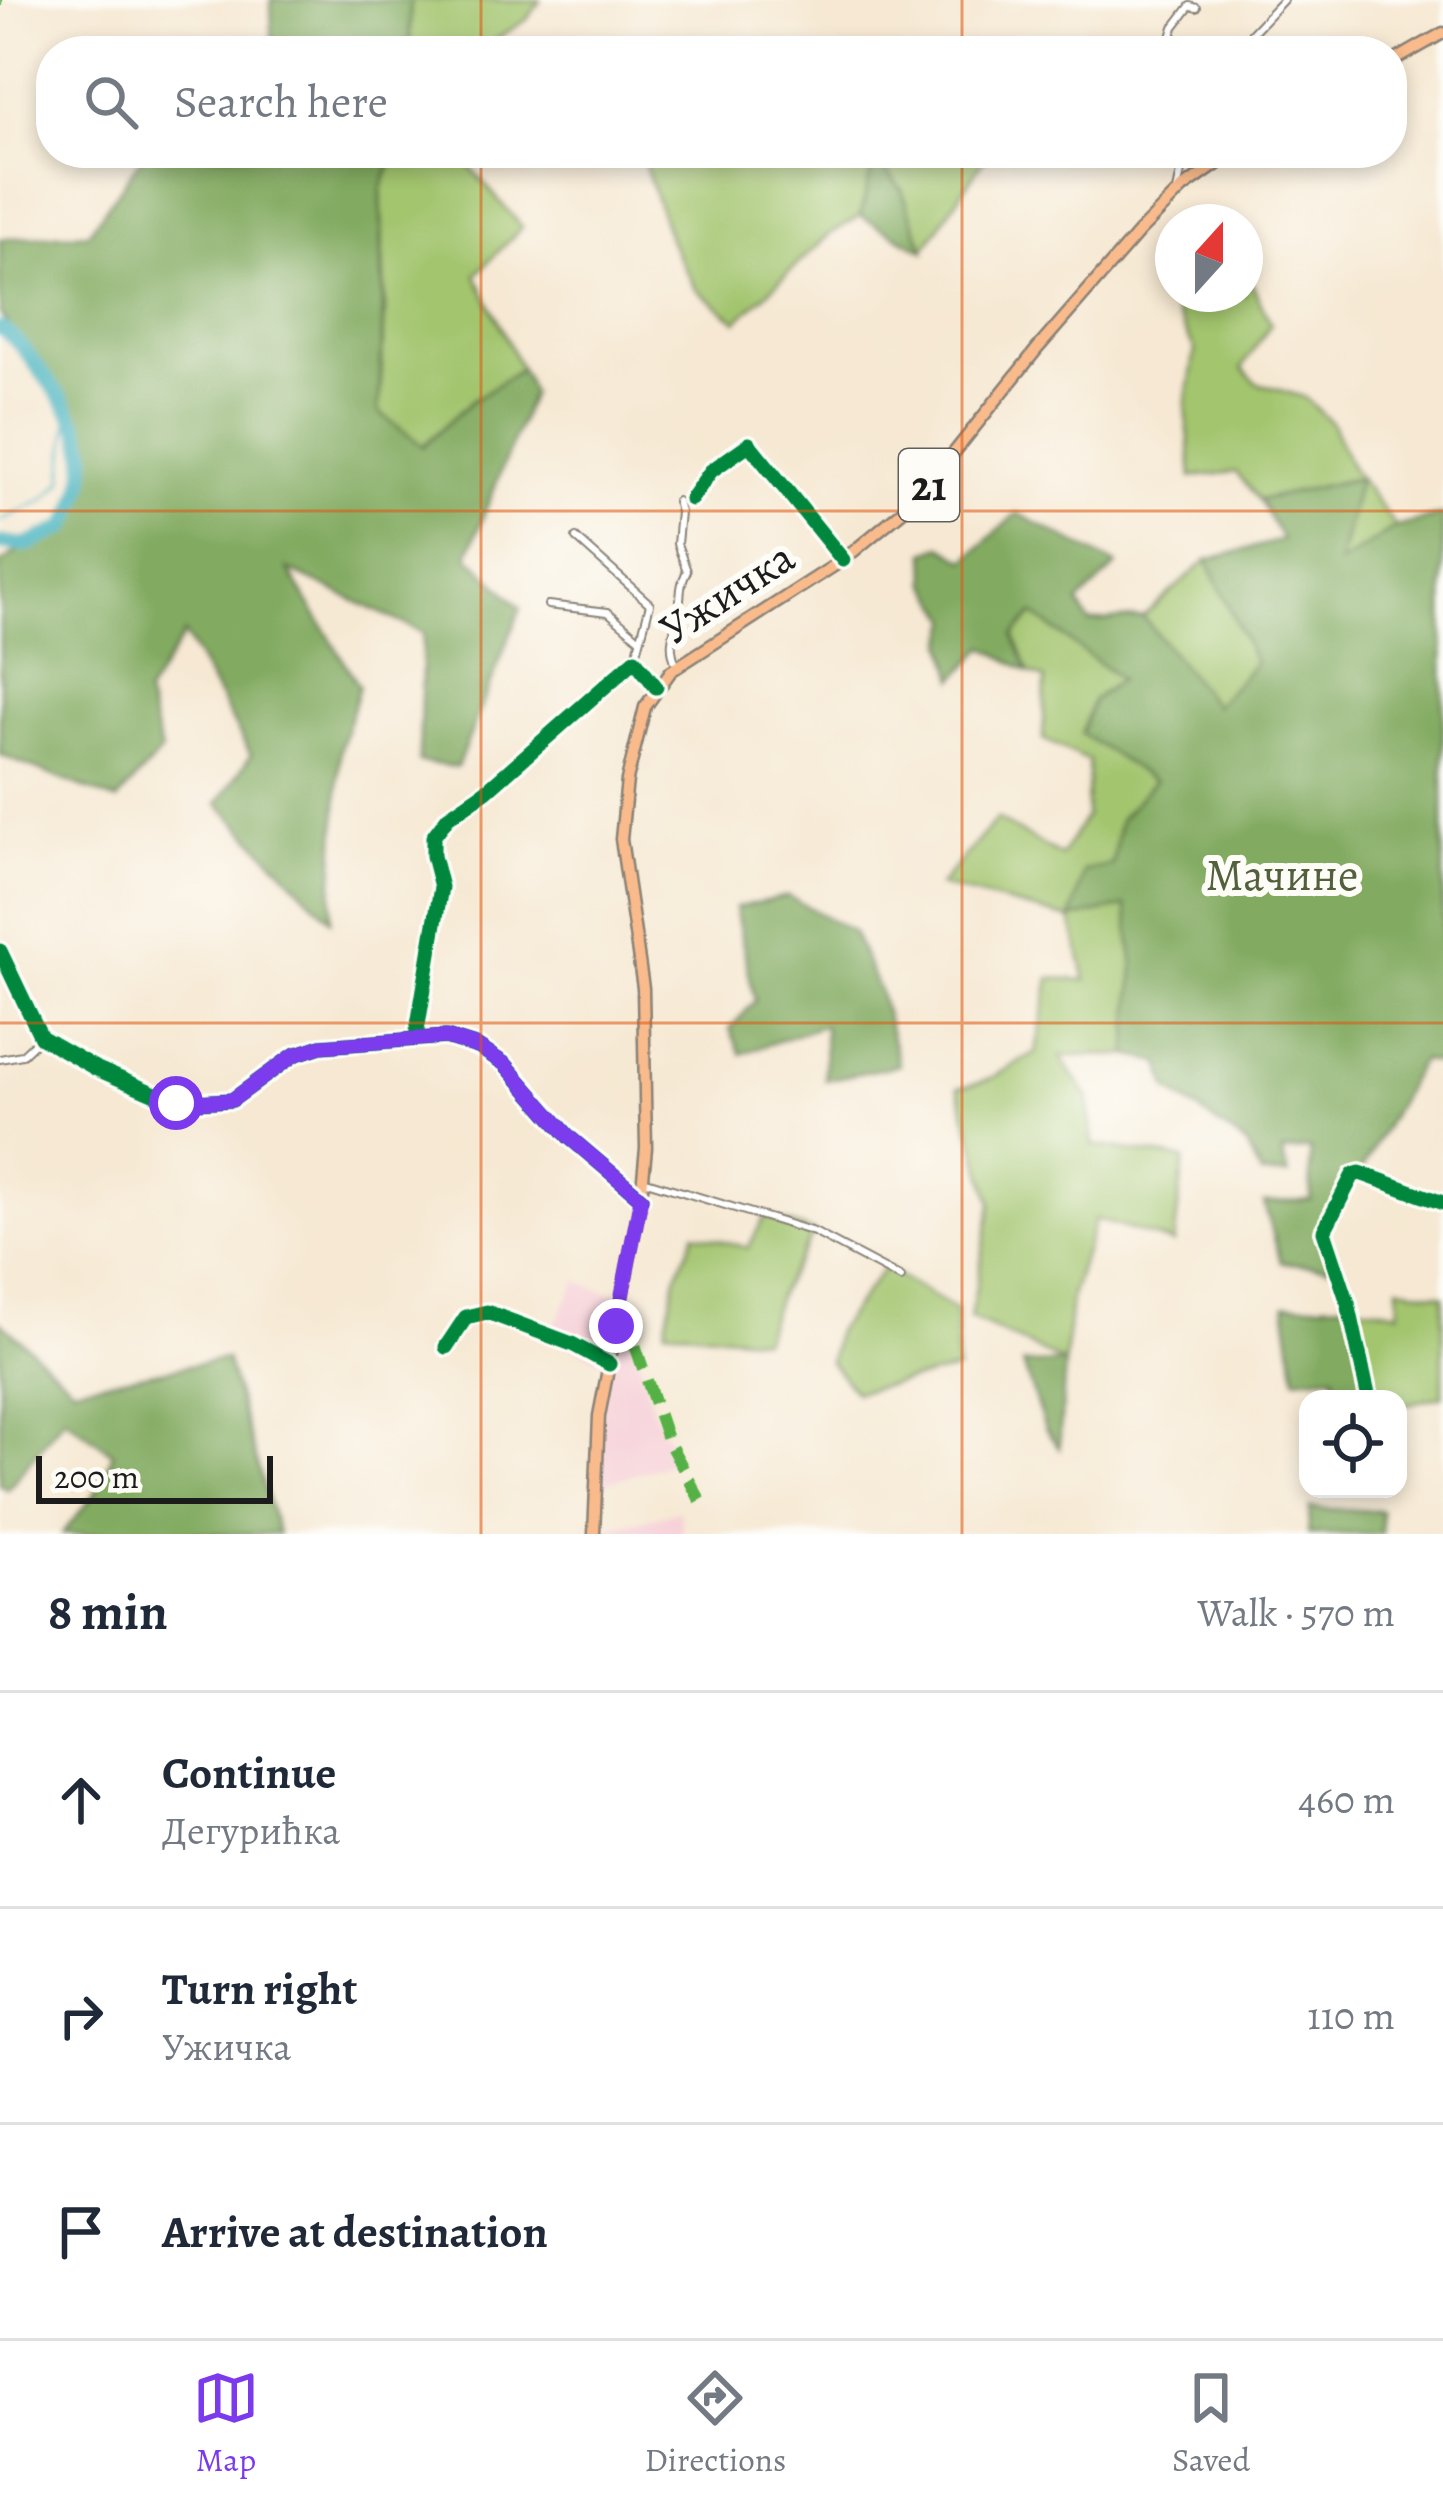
<!DOCTYPE html>
<meta charset="utf-8">
<style>
body{margin:0;font-family:Alegreya,serif;background:#f6f6f7;color:#1f2937}
.controls{position:absolute;right:36px;bottom:36px;display:grid;overflow:hidden;border-radius:24px;box-shadow:0 6px 18px #0003}
.controls button{width:108px;height:108px;display:grid;place-items:center;padding:0;border:0;border-bottom:3px solid #e0e1e3;background:#fff;color:#1f2937;font:60px sans-serif}
.compass{position:absolute;left:1155px;top:204px;width:108px;height:108px;border-radius:50%;background:#fff;box-shadow:0 6px 18px #0003;rotate:21deg}
.scale{position:absolute;left:36px;bottom:30px;width:237px;box-sizing:border-box;padding-left:12px;border:6px solid #1c1c1c;border-top:0;font-size:33px;line-height:42px;white-space:nowrap;color:#1c1c1c;-webkit-text-stroke:9px #fdfcf7;paint-order:stroke}
.stop{position:absolute;width:36px;height:36px;margin:-27px;border:9px solid #7c3aed;border-radius:50%;background:#fff}
.stop.end{background:#7c3aed;border-color:#fff;box-shadow:0 3px 12px #0008}
.list{margin:0;padding:0;list-style:none}
h2{display:flex;justify-content:space-between;align-items:center;height:156px;margin:0;padding:0 48px;font-size:51px}
h2 small{font-size:39px;font-weight:400;color:#747a83}
.list li{display:grid;grid-template-columns:78px 1fr auto;gap:36px;align-items:center;box-sizing:border-box;height:216px;padding:0 48px;border-top:3px solid #e0e1e3}
.list b{display:block;font-size:45px;white-space:nowrap}
.list p{margin:0;font-size:39px;white-space:nowrap;color:#747a83}
.list em{font-size:39px;font-style:normal;color:#747a83}
.icon{flex:none;width:66px;height:66px;fill:none;stroke:currentColor;stroke-width:2;stroke-linecap:round;stroke-linejoin:round}
.map{position:relative;flex:none;width:1443px;height:1534px;overflow:hidden}
.search{position:absolute;background:#fff;box-shadow:0 6px 18px #0003;left:36px;right:36px;top:36px;height:132px;display:flex;align-items:center;gap:30px;box-sizing:border-box;padding:0 42px;border-radius:48px;color:#747a83;font-size:45px}
.sheet{height:804px;background:#fff}
nav{display:flex;justify-content:space-around;align-items:center;box-sizing:border-box;height:168px;border-top:3px solid #e0e1e3;background:#fff;font-size:33px;color:#747a83}
nav a{display:grid;justify-items:center;gap:6px}
nav .on{color:#7c3aed}
.map>svg:first-child{display:block}
</style>
<div class="map">
<svg width="1443" height="1534" viewBox="0 0 1443 1534">
<rect width="100%" height="100%" fill="#fdfcf7"/>
<filter id="ink" filterUnits="userSpaceOnUse"><feTurbulence type="fractalNoise" baseFrequency=".00833" numOctaves="2"/><feDisplacementMap in="SourceGraphic" scale="24" xChannelSelector="R" yChannelSelector="G"/><feConvolveMatrix kernelMatrix="1 2 1 2 8 2 1 2 1" color-interpolation-filters="sRGB"/></filter>
<filter id="wash" filterUnits="userSpaceOnUse"><feTurbulence type="fractalNoise" baseFrequency=".004" numOctaves="4" result="noise"/><feDisplacementMap in="SourceGraphic" scale="48" xChannelSelector="R" yChannelSelector="G"/><feGaussianBlur stdDeviation="2.7" result="paint"/><feColorMatrix in="noise" values="0 0 0 0 0 0 0 0 0 0 0 0 0 0 0 0 0 1.4 0 .05"/><feComposite in="paint" operator="in"/></filter>
<g filter="url(#wash)">
<rect width="100%" height="100%" fill="#f6e8d2"/>
<g fill="#f6cfd7">
<polygon points="577,1281 622,1297 619,1314 635,1345 654,1411 679,1461 594,1486 609,1364 549,1336"/>
<polygon points="680,1511 683,1534 594,1534 594,1531"/>
</g>
<g fill="#a3c56e" stroke="#607045" stroke-width="3">
<polygon points="410,0 541,0 528,19 478,51 410,51"/>
<polygon points="395,153 458,153 522,227 476,275 521,369 472,401 422,446 379,412 385,310 381,190"/>
<polygon points="645,153 988,153 924,250 902,190 875,158 860,216 830,234 737,321 696,289 670,241 644,162"/>
<polygon points="1173,257 1173,294 1245,294 1245,270 1271,324 1242,368 1256,383 1304,397 1331,422 1351,467 1396,527 1338,565 1358,478 1259,500 1236,472 1192,477 1186,405 1195,350 1152,266"/>
<polygon points="1207,560 1255,663 1215,707 1143,617"/>
<polygon points="1033,613 1121,680 1154,781 1120,819 1112,866 1073,918 1126,905 1134,966 1128,1055 1060,1056 1088,1097 1093,1145 1184,1159 1174,1243 1095,1219 1071,1297 1065,1363 970,1318 992,1203 958,1088 988,1080 1036,1052 1050,978 1086,980 1071,919 939,886 997,819 1061,856 1086,816 1089,761 1043,739 1045,679 1029,672 1014,635"/>
<polygon points="765,1216 814,1232 780,1291 763,1339 665,1329 676,1277 695,1233 748,1248"/>
<polygon points="884,1268 956,1310 957,1370 855,1392 830,1362 836,1331"/>
<polygon points="1398,1286 1443,1295 1443,1396 1398,1406 1398,1399 1369,1399 1348,1303 1399,1312"/>
</g>
<g fill="#82aa61" stroke="#4f633e" stroke-width="3">
<polygon points="271,0 410,0 410,51 272,51"/>
<polygon points="145,153 395,153 381,190 383,311 379,412 423,446 472,401 521,369 532,392 468,555 521,608 457,767 419,762 423,633 289,570 359,686 340,752 331,920 218,803 251,755 184,634 146,695 161,751 117,801 0,755 0,564 27,545 66,527 87,480 86,443 69,408 0,314 0,239 88,233"/>
<polygon points="875,157 902,190 924,251 860,216"/>
<polygon points="1359,478 1339,564 1396,527 1443,515 1443,1065 1421,1060 1360,1173 1353,1175 1325,1231 1336,1268 1281,1262 1264,1203 1311,1200 1310,1149 1282,1152 1288,1175 1261,1175 1247,1145 1168,1089 1161,1063 1128,1055 1134,966 1126,906 1071,919 1084,871 1112,865 1120,819 1154,781 1081,734 1093,700 1120,679 1033,614 1014,636 1029,672 985,647 955,679 945,643 951,619 927,582 926,552 942,546 966,560 1017,513 1117,565 1078,603 1089,622 1143,617 1215,706 1255,663 1207,560 1282,540 1259,500"/>
<polygon points="788,896 853,932 880,993 899,1065 825,1080 824,1025 741,1054 730,1029 755,1001 735,908"/>
<polygon points="1348,1303 1369,1399 1338,1399 1334,1375 1296,1378 1285,1305"/>
<polygon points="0,1321 73,1387 226,1359 278,1534 62,1534 96,1492 113,1453 64,1417 8,1489 0,1485"/>
<polygon points="1065,1363 1059,1448 1045,1429 1023,1364"/>
<polygon points="1310,1508 1381,1511 1381,1534 1308,1534"/>
</g>
<g fill="none" stroke-linecap="round" stroke-linejoin="round">
<polyline stroke="#44b2bf" stroke-width="3" points="0,521 45,499 63,481 69,408"/>
<path stroke="#44b2bf" stroke-width="15" d="M0,328C20,341 31,359 46,378C89,434 99,462 66,527L27,545L0,543"/>
</g>
</g>
<g filter="url(#ink)">
<g fill="none" stroke-linecap="round" stroke-linejoin="round">
<g stroke="#898277" stroke-width="10">
<g id="street">
<polyline points="1167,51 1174,27 1190,6 1197,8"/>
<polyline points="1235,51 1283,0"/>
<polyline points="1177,191 1185,153"/>
<polyline points="691,499 711,471 749,444 843,560"/>
<path d="M677,501L680,512L677,544L687,571C678,590 682,591 679,609C675,633 666,642 677,667"/>
<polyline points="576,538 650,604 635,660"/>
<polyline points="548,605 608,612 640,639"/>
<polyline points="0,951 41,1037 95,1068 176,1103 232,1100 294,1055 321,1046 446,1037 478,1047 505,1064 569,1137 640,1197"/>
<polyline points="416,1037 441,887 433,856 433,837 448,817 486,791 635,660 656,687"/>
<polyline points="0,1059 22,1055 41,1037"/>
<polyline points="643,1180 814,1232 901,1278"/>
<polyline points="446,1347 466,1317 487,1312 572,1344 609,1364"/>
<polyline points="1369,1399 1348,1303 1324,1231 1353,1175 1360,1173 1443,1203"/>
</g>
</g>
<g stroke="#898277" stroke-width="15">
<g id="primary">
<polyline points="1392,62 1443,33"/>
<polyline points="594,1534 599,1416 641,1198 646,1148 643,988 621,839 627,780 645,707 671,671 843,560 917,499 1037,349 1139,232 1183,188 1233,153"/>
</g>
</g>
<use href="#street" stroke="#fff" stroke-width="6"/>
<use href="#primary" stroke="#fabb8c" stroke-width="10"/>
<g stroke="#55b145" stroke-width="12" stroke-dasharray="24 12" stroke-linecap="butt">
<polyline points="0,0 2,0"/>
<polyline points="619,1314 635,1345 667,1439 705,1509"/>
</g>
<g stroke="#fdfcf7" stroke-width="22">
<g id="cycleway">
<polyline points="691,499 711,471 749,444 843,560"/>
<polyline points="0,951 41,1037 95,1068 176,1103 232,1100 294,1055 321,1046 446,1037 478,1047 505,1064 569,1137 641,1198"/>
<polyline points="416,1037 441,887 433,856 433,837 448,817 486,791 635,660 656,687"/>
<polyline points="446,1347 466,1317 487,1312 572,1344 609,1364"/>
<polyline points="1369,1399 1348,1303 1324,1231 1353,1175 1360,1173 1443,1203"/>
</g>
</g>
<use href="#cycleway" stroke="#00873e" stroke-width="15"/>
</g>
</g>
<g fill="none" stroke-linecap="round" stroke-linejoin="round" filter="url(#ink)">
<polyline stroke="#7c3aed" stroke-width="15" points="176,1103 232,1100 294,1055 321,1046 446,1037 478,1047 505,1064 569,1137 641,1198 616,1326"/>
</g>
<path fill="none" stroke="#de560d" stroke-width="3" stroke-opacity="0.55" d="M481,0V51M962,0V51M481,153V1534M962,153V1534M0,511H1443M0,1023H1443"/>
<g text-anchor="middle" dominant-baseline="central" stroke-width="12" stroke-linejoin="round" paint-order="stroke">
<rect fill="#fdfcf7" stroke="#605f5e" stroke-width="3" x="899" y="449" width="60" height="72" rx="9"/>
<g font-size="42" font-weight="bold" fill="#1c1c1c">
<text x="929" y="485">21</text>
</g>
<g font-size="45" fill="#1c1c1c" stroke="#fdfcf7">
<text transform="translate(727 593) rotate(-33)">Ужичка</text>
</g>
<g font-size="45" fill="#52603d" stroke="#fdfcf7">
<text x="1282" y="875">Мачине</text>
</g>
</g>
</svg>
<div class="controls">
<button><svg class="icon" aria-label="locate" viewBox="0 0 24 24"><circle cx="12" cy="12" r="6"/><path d="M12 2v4M12 18v4M2 12h4M18 12h4"/></svg></button>
</div>
<svg class="compass" viewBox="-18 -18 36 36"><path d="M0-13l5 13h-10z" fill="#e53935"/><path d="M0 13l5-13h-10z" fill="#747a83"/></svg>
<div class="scale">200 m</div>
<div class="stop" style="left:176px;top:1103px"></div>
<div class="stop end" style="left:616px;top:1326px"></div>
<div class="search"><svg class="icon" aria-label="search" viewBox="0 0 24 24"><circle cx="10" cy="10" r="6"/><path d="M15 15l6 6"/></svg>Search here</div>
</div>
<section class="sheet">
<h2>8 min<small>Walk · 570 m</small></h2>
<ul class="list">
<li><svg class="icon" aria-label="ahead" viewBox="0 0 24 24"><path d="M12 20V5M6 11l6-6 6 6"/></svg><div><b>Continue</b><p>Дегурићка</p></div><em>460 m</em></li>
<li><svg class="icon" aria-label="right" viewBox="0 0 24 24"><path d="M7 20v-9h11M14 6l5 5-5 5"/></svg><div><b>Turn right</b><p>Ужичка</p></div><em>110 m</em></li>
<li><svg class="icon" aria-label="arrive" viewBox="0 0 24 24"><path d="M6 21V4h12l-3 4 3 4H6"/></svg><div><b>Arrive at destination</b></div></li>
</ul>
</section>
<nav>
<a class="on"><svg class="icon" aria-label="map" viewBox="0 0 24 24"><path d="M3 6l6-2 6 2 6-2v14l-6 2-6-2-6 2zM9 4v14M15 6v14"/></svg>Map</a>
<a><svg class="icon" aria-label="directions" viewBox="0 0 24 24"><path d="M12 3l9 9-9 9-9-9zM9 14v-3h6M13 9l2 2-2 2"/></svg>Directions</a>
<a><svg class="icon" aria-label="saved" viewBox="0 0 24 24"><path d="M7 4h10v16l-5-4-5 4z"/></svg>Saved</a>
</nav>
